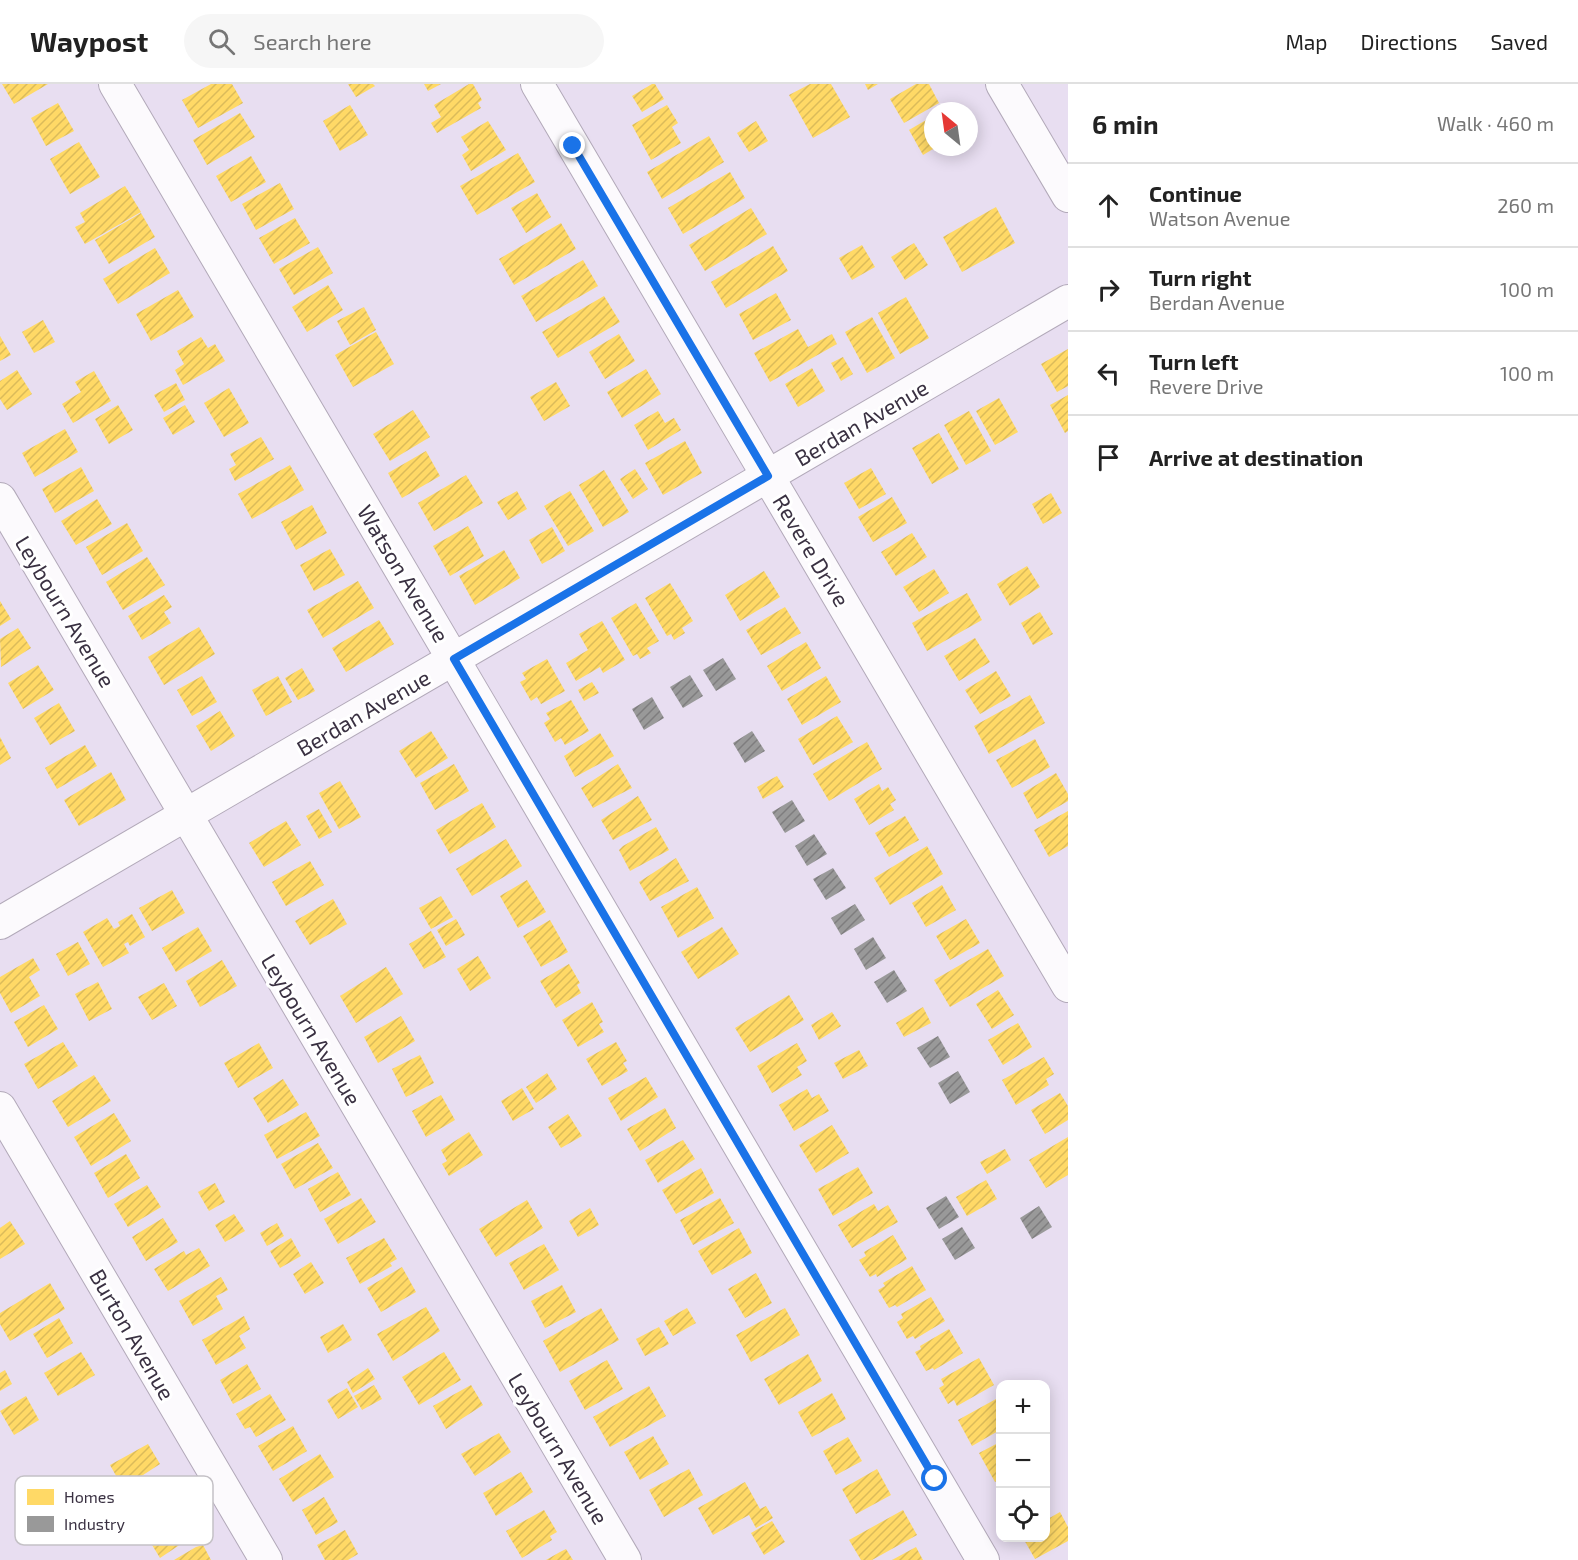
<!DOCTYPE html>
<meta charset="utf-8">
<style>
body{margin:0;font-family:"Exo 2",sans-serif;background:#f6f6f6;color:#222}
.controls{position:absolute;right:18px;bottom:18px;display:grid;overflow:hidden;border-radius:12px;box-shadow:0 3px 15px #0003}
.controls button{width:54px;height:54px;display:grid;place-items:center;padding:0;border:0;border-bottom:2px solid #e0e0e0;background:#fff;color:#222;font:30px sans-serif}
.compass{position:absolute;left:924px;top:18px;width:54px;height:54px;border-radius:50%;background:#fff;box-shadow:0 3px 15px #0003;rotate:331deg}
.stop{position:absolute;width:18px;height:18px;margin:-14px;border:4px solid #1a73e8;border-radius:50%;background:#fff}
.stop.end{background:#1a73e8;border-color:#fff;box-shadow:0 2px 6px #0008}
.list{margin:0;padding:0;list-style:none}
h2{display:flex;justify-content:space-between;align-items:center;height:78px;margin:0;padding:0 24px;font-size:26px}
h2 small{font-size:20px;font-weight:400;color:#767676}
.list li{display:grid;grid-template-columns:39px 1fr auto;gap:18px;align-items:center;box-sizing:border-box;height:84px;padding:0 24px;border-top:2px solid #e0e0e0}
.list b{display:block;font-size:22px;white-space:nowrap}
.list p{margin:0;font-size:20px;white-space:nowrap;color:#767676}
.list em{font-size:20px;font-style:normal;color:#767676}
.icon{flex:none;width:33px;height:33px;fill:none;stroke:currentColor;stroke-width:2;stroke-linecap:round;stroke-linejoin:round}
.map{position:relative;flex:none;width:1068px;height:1476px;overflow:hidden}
header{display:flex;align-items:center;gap:36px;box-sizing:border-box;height:84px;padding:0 30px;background:#fff;border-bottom:2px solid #e0e0e0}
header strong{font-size:28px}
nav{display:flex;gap:33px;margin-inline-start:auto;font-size:21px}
.search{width:420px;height:54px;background:#f6f6f6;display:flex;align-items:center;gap:15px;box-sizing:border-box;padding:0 21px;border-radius:33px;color:#767676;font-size:22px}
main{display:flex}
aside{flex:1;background:#fff}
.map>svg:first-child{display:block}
</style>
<header>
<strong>Waypost</strong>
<div class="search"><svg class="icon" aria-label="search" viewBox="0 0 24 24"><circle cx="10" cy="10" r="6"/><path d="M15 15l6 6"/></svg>Search here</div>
<nav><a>Map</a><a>Directions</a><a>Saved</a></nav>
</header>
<main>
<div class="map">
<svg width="1068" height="1476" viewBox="0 0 1068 1476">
<defs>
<pattern id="homes-hatch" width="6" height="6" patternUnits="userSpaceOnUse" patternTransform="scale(1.5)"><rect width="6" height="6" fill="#ffd966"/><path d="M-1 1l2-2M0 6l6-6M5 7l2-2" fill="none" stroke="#dbbb5a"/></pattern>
<pattern id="industry-hatch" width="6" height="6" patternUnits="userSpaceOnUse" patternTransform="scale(1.5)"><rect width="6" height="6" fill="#999"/><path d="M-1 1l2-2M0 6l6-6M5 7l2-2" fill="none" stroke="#7e7d7e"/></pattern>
</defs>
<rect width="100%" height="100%" fill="#e8def1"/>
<g fill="url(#homes-hatch)">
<polygon points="2,0 48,0 14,20"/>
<polygon points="211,0 232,0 243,19 198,44 182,16"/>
<polygon points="348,0 373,0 375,2 356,13"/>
<polygon points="424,0 441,0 428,7"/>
<polygon points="469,0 473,0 482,16 478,19 481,24 437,49 431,39 441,33 434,21"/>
<polygon points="652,0 655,0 664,15 642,28 632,12"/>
<polygon points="810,0 831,0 850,33 813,54 789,11"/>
<polygon points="865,0 878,0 868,6"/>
<polygon points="916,0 929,0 939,19 904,39 890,15"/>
<polygon points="58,19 74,47 46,62 31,34"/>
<polygon points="350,21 368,51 340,67 323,37"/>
<polygon points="667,21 678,39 672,43 681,59 651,76 632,41"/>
<polygon points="240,29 255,53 207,81 193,56"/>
<polygon points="933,32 933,65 923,71 909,46"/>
<polygon points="488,37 506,66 471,87 462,71 469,66 461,53"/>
<polygon points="756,37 768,57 749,68 737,49"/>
<polygon points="709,52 724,78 662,115 647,88"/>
<polygon points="79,58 100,93 70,110 50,75"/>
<polygon points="518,69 535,98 477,131 460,102"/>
<polygon points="251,72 266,98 231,118 216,92"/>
<polygon points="730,88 745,114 683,150 668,124"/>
<polygon points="280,99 294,125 256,146 242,120"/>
<polygon points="125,102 141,128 85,160 75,143 85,138 80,129"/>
<polygon points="537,109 551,133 526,149 511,124"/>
<polygon points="996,123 1015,159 962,188 943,153"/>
<polygon points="751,124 767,150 705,187 689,161"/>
<polygon points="141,129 155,153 109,180 95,156"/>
<polygon points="295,134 310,159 274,180 259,154"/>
<polygon points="561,139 576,165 514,201 499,175"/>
<polygon points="914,159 928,181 905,196 891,173"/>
<polygon points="862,161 875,183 852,196 839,174"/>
<polygon points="773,162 788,187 726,224 711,198"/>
<polygon points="318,163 333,189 294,211 279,185"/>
<polygon points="155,164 170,189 118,220 103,195"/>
<polygon points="583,176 598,202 536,238 521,212"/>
<polygon points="328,201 343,226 307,248 292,223"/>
<polygon points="178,206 194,233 151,257 136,230"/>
<polygon points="776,209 791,236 753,256 739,230"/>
<polygon points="604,212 620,238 558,274 542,248"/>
<polygon points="906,213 929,254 900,270 878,229"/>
<polygon points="364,223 376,246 350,261 337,237"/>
<polygon points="872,233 895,274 867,289 845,248"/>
<polygon points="43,236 55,258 34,269 22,248"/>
<polygon points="798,245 808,263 832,250 837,260 770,298 754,269"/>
<polygon points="376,248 394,280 353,303 335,271"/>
<polygon points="619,250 635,277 605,295 589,268"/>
<polygon points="0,252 11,271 0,277"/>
<polygon points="201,253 208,264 215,260 225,277 183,301 175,286 184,280 177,267"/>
<polygon points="1068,265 1068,302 1057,308 1041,280"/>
<polygon points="843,273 853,290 841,297 831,279"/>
<polygon points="812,284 825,307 798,323 785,300"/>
<polygon points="646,285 661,310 622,334 607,308"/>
<polygon points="17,286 32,310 7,326 0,315 0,297"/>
<polygon points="94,287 111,317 73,339 62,320 81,308 75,298"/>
<polygon points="556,298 570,322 544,337 530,313"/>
<polygon points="176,299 185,316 164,328 154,311"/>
<polygon points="229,304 249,339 224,353 204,319"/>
<polygon points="1068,311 1068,347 1065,349 1050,321"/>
<polygon points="999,314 1018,348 995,361 976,327"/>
<polygon points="118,321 133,346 109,360 95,335"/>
<polygon points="185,321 195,338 173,351 163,334"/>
<polygon points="413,326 430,353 390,377 373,350"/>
<polygon points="658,327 665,339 674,334 681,346 648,366 634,341"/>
<polygon points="969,327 991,367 966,381 944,341"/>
<polygon points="65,345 78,368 35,393 22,369"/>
<polygon points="939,349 959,385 932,400 912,364"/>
<polygon points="261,353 274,375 235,397 229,385 236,381 230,370"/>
<polygon points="685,357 702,389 663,411 645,379"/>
<polygon points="426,367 440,392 402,414 388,389"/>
<polygon points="290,381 304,406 252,435 238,410"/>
<polygon points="81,383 94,407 55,429 42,405"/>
<polygon points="871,384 886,410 859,425 844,399"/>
<polygon points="635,385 648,405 633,415 620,395"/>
<polygon points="604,386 629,428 603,443 579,401"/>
<polygon points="466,391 483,419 434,447 418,419"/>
<polygon points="517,407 527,425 508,436 497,418"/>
<polygon points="570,407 594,447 568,462 544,422"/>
<polygon points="1051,409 1062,429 1043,440 1032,420"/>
<polygon points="892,413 907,439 873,458 858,433"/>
<polygon points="97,415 112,440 76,461 61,437"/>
<polygon points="312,421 327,449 296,466 281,438"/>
<polygon points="127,439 143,467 102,491 86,463"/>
<polygon points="468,442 484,472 450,492 433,462"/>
<polygon points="552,443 565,467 542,480 529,456"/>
<polygon points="912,449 927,473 896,492 881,468"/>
<polygon points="330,465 345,491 314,507 300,481"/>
<polygon points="504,466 520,494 475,521 459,492"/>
<polygon points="147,473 165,501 123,526 106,498"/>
<polygon points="1027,482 1040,503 1010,522 997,500"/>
<polygon points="934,485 949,509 919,528 903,503"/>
<polygon points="764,487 780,513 740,537 725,511"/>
<polygon points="358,497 374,524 323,554 307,526"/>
<polygon points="670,499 693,537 682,544 685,549 674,556 671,550 667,552 645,514"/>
<polygon points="967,509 982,536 927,567 912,539"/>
<polygon points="164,511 172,523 164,528 171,539 142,556 128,532"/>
<polygon points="0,517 11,535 0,542"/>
<polygon points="636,519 659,557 647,564 651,569 640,575 637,570 633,572 611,534"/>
<polygon points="785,523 801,549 761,571 746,546"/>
<polygon points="1040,528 1053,550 1033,561 1021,539"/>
<polygon points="379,536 394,560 346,588 332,564"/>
<polygon points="602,537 625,576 603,589 600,583 576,597 566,579 588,566 579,550"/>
<polygon points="199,543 215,570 164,601 148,573"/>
<polygon points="18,544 31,564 1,583 0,555"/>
<polygon points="975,554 990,578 959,597 944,572"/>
<polygon points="806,558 821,584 782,607 767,582"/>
<polygon points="547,575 565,607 541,620 537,613 531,617 520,598 526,595 522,589"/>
<polygon points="38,581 54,606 23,625 8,599"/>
<polygon points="302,584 315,607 298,616 285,594"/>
<polygon points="996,587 1011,612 980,630 965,606"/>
<polygon points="202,592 217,618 192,632 177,606"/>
<polygon points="278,592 292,618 266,632 252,606"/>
<polygon points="826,592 841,618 802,641 787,615"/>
<polygon points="592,598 599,609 584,617 578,606"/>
<polygon points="1030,611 1045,639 989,670 974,642"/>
<polygon points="571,616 589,647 565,661 561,654 555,658 544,639 550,635 546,629"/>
<polygon points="59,619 75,647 50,661 34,634"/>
<polygon points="220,627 235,652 211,667 196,642"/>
<polygon points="837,632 853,658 813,681 798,655"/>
<polygon points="431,647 448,674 416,694 399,667"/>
<polygon points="600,649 614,672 575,693 564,672"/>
<polygon points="0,653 11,674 0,681"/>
<polygon points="1035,655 1050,683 1012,704 996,676"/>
<polygon points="867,658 882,685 829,717 813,690"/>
<polygon points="85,661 97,682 57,705 45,684"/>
<polygon points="454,680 469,707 435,726 420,699"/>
<polygon points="618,680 632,704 593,724 581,704"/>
<polygon points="111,688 126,716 79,742 64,716"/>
<polygon points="1056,689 1068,710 1068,717 1037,735 1023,709"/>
<polygon points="777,692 784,703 763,715 757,703"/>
<polygon points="340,697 361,733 339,745 319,709"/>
<polygon points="879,700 882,707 888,703 896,716 890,720 894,726 869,741 854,715"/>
<polygon points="638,712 652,736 613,756 601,736"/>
<polygon points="482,719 496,743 450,770 436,746"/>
<polygon points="319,725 332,748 319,755 306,732"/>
<polygon points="1068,727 1068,762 1049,773 1034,746"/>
<polygon points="905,732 919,756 889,773 875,749"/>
<polygon points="286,737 301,761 264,783 249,759"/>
<polygon points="656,743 669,766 630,787 619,766 623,762"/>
<polygon points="506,755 522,782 472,812 456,785"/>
<polygon points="927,762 943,790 890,821 874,794"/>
<polygon points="676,774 689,797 650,817 639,798"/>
<polygon points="310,777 324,801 286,822 272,798"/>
<polygon points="527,796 546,828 518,844 500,812"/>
<polygon points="942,801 956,826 926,843 912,819"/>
<polygon points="697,803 714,834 678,854 661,823"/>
<polygon points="172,806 185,829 152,847 139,824"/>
<polygon points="441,812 453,833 431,845 419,824"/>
<polygon points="333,815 347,840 310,861 295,837"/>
<polygon points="132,830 145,853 130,862 128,858 124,860 129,869 103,883 83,848 107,834 114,845 120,842 118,838"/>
<polygon points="456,835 465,851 446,862 437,846"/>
<polygon points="966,835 980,859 950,876 936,852"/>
<polygon points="550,836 568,868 541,883 523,852"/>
<polygon points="198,843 212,867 176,888 162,864"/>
<polygon points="722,843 739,870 698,895 681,868"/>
<polygon points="431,847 446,873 424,885 409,860"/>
<polygon points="78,858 90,880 68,892 56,870"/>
<polygon points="988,865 1004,892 950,923 934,896"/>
<polygon points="478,872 491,894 470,907 457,885"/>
<polygon points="33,874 40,886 29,893 40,912 11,929 0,909 0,893"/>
<polygon points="222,876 237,902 200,923 186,897"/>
<polygon points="569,880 580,899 577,901 581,909 556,924 540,897"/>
<polygon points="386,883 403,910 356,939 340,912"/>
<polygon points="98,898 112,925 89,937 75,910"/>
<polygon points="164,899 177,922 152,936 138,913"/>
<polygon points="998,906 1014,931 992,945 976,920"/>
<polygon points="789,911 804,936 750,968 735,944"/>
<polygon points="592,918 603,938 599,940 604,948 578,963 562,936"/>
<polygon points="44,921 58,945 28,963 14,938"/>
<polygon points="923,923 931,939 904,953 896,939"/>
<polygon points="832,928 841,942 819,956 811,941"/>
<polygon points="401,932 415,957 378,979 364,953"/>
<polygon points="1018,939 1032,963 1003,981 988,956"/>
<polygon points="63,958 78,982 38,1005 24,980"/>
<polygon points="616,958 627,977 623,979 628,987 602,1002 586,975"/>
<polygon points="259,959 273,984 238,1004 224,979"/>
<polygon points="797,959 807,977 797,983 802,991 772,1009 757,982"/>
<polygon points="859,966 868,982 843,995 834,979"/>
<polygon points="420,971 434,999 406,1013 392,985"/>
<polygon points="1044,973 1054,990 1046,995 1049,1001 1016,1021 1002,996"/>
<polygon points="547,989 557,1005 536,1019 526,1003"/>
<polygon points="94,991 111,1017 68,1043 52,1017"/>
<polygon points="646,993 658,1013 621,1037 608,1014"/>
<polygon points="283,995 299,1021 268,1039 253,1014"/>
<polygon points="522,1004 534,1025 513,1037 501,1017"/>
<polygon points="807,1005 812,1014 819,1010 829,1027 794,1047 779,1021"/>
<polygon points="1060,1009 1068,1022 1068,1036 1045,1050 1031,1026"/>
<polygon points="441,1011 455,1036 426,1053 412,1027"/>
<polygon points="665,1024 676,1044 640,1067 627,1045"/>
<polygon points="306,1028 320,1052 277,1075 264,1051"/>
<polygon points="114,1029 131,1057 91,1082 74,1053"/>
<polygon points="568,1030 582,1052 561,1064 548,1043"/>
<polygon points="832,1041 849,1069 816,1089 799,1061"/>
<polygon points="469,1048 483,1071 449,1092 442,1080 447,1077 441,1066"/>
<polygon points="1068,1053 1068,1091 1046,1104 1029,1076"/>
<polygon points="683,1056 695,1075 658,1099 645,1076"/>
<polygon points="318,1059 333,1084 295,1105 281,1080"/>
<polygon points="1005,1065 1011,1076 987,1090 980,1078"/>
<polygon points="126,1070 140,1094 108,1114 94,1089"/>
<polygon points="858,1083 873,1109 833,1132 818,1105"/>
<polygon points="701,1084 714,1109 676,1130 662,1106"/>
<polygon points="338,1088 351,1111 320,1128 308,1105"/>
<polygon points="986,1096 997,1115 967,1132 956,1113"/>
<polygon points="215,1099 225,1118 209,1127 198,1108"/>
<polygon points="147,1101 161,1123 128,1143 114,1120"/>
<polygon points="361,1114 376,1138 338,1160 324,1135"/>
<polygon points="720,1114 734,1139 693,1161 680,1136"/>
<polygon points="527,1116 543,1144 496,1173 479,1145"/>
<polygon points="874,1120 878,1127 888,1121 898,1138 852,1164 838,1141"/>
<polygon points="590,1124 599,1141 578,1153 569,1137"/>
<polygon points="234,1130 245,1147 225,1158 215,1141"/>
<polygon points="163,1134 178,1158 146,1177 132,1153"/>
<polygon points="10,1137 25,1160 0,1175 0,1144"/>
<polygon points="277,1139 284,1152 267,1162 260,1149"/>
<polygon points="739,1144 752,1169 712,1191 698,1167"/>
<polygon points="893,1151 907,1175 877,1193 876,1190 870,1193 859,1176 866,1172 864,1168"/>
<polygon points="291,1154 301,1172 280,1184 270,1167"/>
<polygon points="384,1154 397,1175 390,1179 392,1182 360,1200 346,1174"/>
<polygon points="544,1160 559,1186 524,1206 509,1179"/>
<polygon points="199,1164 210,1182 168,1207 154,1185 184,1167 186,1171"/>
<polygon points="311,1178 324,1199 305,1210 293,1190"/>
<polygon points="912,1182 926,1206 897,1223 895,1221 889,1224 878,1206 885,1202 883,1199"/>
<polygon points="402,1183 416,1208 381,1228 367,1204"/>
<polygon points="756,1189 772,1219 745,1234 728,1205"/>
<polygon points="221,1193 228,1206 216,1212 223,1225 193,1242 179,1217"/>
<polygon points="50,1199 65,1225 10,1257 0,1240 0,1229"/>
<polygon points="562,1201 576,1228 545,1244 531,1217"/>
<polygon points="931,1213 945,1237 915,1255 913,1252 907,1255 897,1238 903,1234 901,1230"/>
<polygon points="426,1223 440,1247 393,1277 377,1250"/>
<polygon points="601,1224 619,1256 560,1288 543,1257"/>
<polygon points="687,1224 696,1239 673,1252 664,1237"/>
<polygon points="785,1224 800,1251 751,1278 736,1251"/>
<polygon points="244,1232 250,1245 239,1252 246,1264 216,1281 202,1256"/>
<polygon points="59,1234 73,1259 47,1274 33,1250"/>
<polygon points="343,1240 352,1256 328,1269 320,1253"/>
<polygon points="659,1243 669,1260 645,1272 636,1255"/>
<polygon points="949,1245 963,1269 934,1286 933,1284 926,1287 915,1268 921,1265 920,1262"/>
<polygon points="81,1268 95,1291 58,1312 44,1289"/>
<polygon points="444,1268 461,1296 419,1321 402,1293"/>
<polygon points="808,1270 822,1297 779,1321 764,1295"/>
<polygon points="979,1274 994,1301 957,1322 954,1316 948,1320 939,1304 944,1301 941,1295"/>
<polygon points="607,1276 623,1305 585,1326 569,1297"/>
<polygon points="247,1280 261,1305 233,1320 220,1296"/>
<polygon points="368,1284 375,1295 353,1309 347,1298"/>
<polygon points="5,1286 12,1300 0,1307 0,1289"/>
<polygon points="374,1301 382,1315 362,1326 354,1312"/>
<polygon points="471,1301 483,1321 446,1345 433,1322"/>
<polygon points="649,1302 666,1332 610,1363 593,1333"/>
<polygon points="347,1304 358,1323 338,1335 327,1316"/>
<polygon points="832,1309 846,1335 812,1353 798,1328"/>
<polygon points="270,1310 286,1336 256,1353 250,1343 245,1345 236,1330"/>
<polygon points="26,1312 39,1336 14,1351 0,1327"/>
<polygon points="996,1315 1000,1323 1000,1346 972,1362 958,1336"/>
<polygon points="293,1342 307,1367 273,1387 258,1362"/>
<polygon points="499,1349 511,1368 475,1392 461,1370"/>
<polygon points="653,1352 669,1380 640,1396 624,1368"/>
<polygon points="848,1353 862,1377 836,1391 823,1367"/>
<polygon points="1000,1358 1000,1395 995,1398 979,1369"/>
<polygon points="148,1360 160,1380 123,1404 110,1381"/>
<polygon points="320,1370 334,1393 293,1418 279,1395"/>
<polygon points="689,1385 703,1411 664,1433 649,1406"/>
<polygon points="877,1385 891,1411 856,1430 842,1405"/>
<polygon points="521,1388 533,1408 496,1432 483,1409"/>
<polygon points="745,1398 760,1425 766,1422 773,1434 756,1444 749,1431 713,1451 698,1424"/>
<polygon points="324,1413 338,1438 316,1451 302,1426"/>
<polygon points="544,1426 557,1448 550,1452 552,1456 522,1474 506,1447"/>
<polygon points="903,1426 917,1451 872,1476 861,1476 849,1456"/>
<polygon points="1060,1428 1068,1443 1068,1457 1035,1475 1023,1454 1046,1454 1046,1436"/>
<polygon points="185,1430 196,1450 160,1474 146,1451"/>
<polygon points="772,1437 785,1458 764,1471 751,1449"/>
<polygon points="345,1446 358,1470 348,1476 325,1476 317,1461"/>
<polygon points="203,1461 211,1476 174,1476 196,1463"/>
<polygon points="916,1463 923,1476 892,1476"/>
<polygon points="566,1465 573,1476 546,1476 560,1468"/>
</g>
<g fill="url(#industry-hatch)">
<polygon points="723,574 736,595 716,607 703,586"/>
<polygon points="690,591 703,612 683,624 670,603"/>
<polygon points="652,613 664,634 644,646 632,625"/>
<polygon points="752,647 765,667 745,679 733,659"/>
<polygon points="792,716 805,737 785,749 772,728"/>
<polygon points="814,750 827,770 807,782 795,762"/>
<polygon points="833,784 846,804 826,816 813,795"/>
<polygon points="855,820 865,836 841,851 831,834"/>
<polygon points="873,853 886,874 866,886 854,865"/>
<polygon points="894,886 907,907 887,919 874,898"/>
<polygon points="938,952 950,973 930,984 917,964"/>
<polygon points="958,987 970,1008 950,1020 938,999"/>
<polygon points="946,1112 959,1133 939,1145 926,1124"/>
<polygon points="1039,1122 1052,1143 1032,1155 1020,1134"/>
<polygon points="962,1143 975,1164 955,1176 942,1155"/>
</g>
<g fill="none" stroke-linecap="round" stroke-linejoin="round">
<g stroke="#b2a9b9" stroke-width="34">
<g id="minor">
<polyline points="115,0 983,1476"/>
<polyline points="537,0 1068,902"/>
<polyline points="1002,0 1068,112"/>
<polyline points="0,415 625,1476"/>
<polyline points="0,839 1068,217"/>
<polyline points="0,1024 266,1476"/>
</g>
</g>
<use href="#minor" stroke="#fcfafd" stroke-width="32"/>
</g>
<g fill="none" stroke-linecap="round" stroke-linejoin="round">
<polyline stroke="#1a73e8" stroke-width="8" points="573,62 768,392 454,575 935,1395"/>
</g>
<g text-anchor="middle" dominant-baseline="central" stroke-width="6" stroke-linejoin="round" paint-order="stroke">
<g font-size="22" fill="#3a3142" stroke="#fff">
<text transform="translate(861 338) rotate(-30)">Berdan Avenue</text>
<text transform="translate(812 466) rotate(59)">Revere Drive</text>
<text transform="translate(404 489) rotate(59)">Watson Avenue</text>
<text transform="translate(66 527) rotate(59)">Leybourn Avenue</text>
<text transform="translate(363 628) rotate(-30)">Berdan Avenue</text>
<text transform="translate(312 945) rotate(59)">Leybourn Avenue</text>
<text transform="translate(133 1250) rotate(60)">Burton Avenue</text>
<text transform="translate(559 1364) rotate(59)">Leybourn Avenue</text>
</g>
</g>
<rect x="15" y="1392" width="198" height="69" rx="9" fill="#fff" stroke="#c4c1c6" stroke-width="1.5"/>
<rect x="27" y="1405" width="27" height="16" fill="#ffd966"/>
<rect x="27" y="1432" width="27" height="16" fill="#999"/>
<g font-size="16" fill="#3a3142">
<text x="64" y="1419">Homes</text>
<text x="64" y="1446">Industry</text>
</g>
</svg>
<div class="controls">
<button>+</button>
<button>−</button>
<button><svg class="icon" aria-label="locate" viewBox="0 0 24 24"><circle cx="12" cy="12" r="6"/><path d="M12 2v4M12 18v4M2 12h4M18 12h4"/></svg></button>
</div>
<svg class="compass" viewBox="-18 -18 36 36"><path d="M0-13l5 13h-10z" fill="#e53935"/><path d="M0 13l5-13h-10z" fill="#767676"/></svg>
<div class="stop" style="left:935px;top:1395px"></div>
<div class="stop end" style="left:573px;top:62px"></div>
</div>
<aside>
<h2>6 min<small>Walk · 460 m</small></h2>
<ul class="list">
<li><svg class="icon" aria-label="ahead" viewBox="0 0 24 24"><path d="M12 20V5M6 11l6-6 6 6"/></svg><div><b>Continue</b><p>Watson Avenue</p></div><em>260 m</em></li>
<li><svg class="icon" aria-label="right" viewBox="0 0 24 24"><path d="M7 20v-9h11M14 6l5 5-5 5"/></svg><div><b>Turn right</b><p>Berdan Avenue</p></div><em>100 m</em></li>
<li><svg class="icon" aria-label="left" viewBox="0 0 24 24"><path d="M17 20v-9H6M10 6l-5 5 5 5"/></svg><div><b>Turn left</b><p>Revere Drive</p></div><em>100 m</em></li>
<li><svg class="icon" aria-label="arrive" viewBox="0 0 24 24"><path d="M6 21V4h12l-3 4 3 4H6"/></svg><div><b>Arrive at destination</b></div></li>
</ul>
</aside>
</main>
